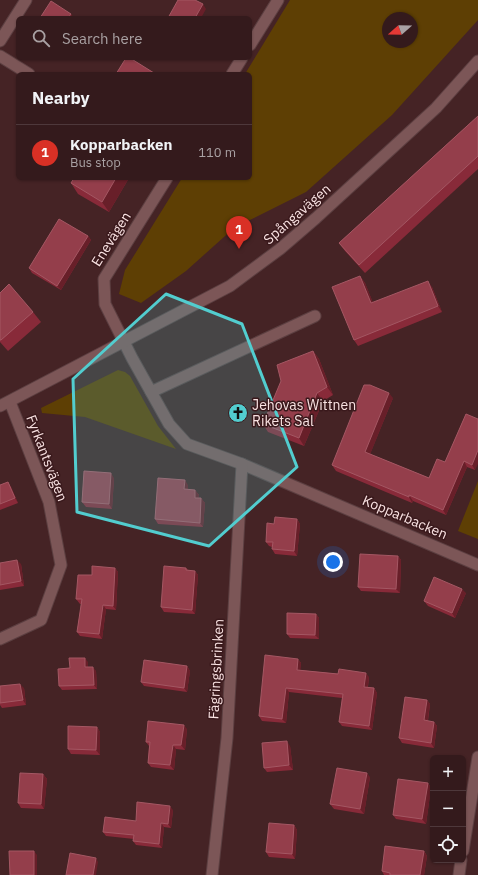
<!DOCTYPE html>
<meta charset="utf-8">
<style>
body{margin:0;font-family:"IBM Plex Sans",sans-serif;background:#3c2325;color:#f1f3f6}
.controls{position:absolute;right:12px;bottom:12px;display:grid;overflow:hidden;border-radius:6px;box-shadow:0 1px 3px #0004}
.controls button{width:36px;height:36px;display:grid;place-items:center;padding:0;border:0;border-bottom:1px solid #4e383b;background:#341a1c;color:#f1f3f6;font:20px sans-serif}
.compass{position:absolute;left:382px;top:12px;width:36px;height:36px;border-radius:50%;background:#341a1c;box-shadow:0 1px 3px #0004;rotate:250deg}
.you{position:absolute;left:333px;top:562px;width:14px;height:14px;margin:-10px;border:3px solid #fff;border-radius:50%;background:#1a73e8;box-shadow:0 0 0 6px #1a73e833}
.badge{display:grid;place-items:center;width:26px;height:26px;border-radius:50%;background:#d93025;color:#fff;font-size:13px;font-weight:700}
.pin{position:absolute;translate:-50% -33px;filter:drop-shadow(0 1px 2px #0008)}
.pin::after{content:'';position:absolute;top:21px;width:14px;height:12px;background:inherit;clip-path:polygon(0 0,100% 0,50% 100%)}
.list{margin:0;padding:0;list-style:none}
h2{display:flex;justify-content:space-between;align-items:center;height:52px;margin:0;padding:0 16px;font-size:17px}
h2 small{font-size:13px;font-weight:400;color:#a9a1a3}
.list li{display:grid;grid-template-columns:26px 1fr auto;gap:12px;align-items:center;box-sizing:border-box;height:56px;padding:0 16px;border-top:1px solid #4e383b}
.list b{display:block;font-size:15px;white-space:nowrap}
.list p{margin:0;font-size:13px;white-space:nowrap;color:#a9a1a3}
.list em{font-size:13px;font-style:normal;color:#a9a1a3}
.icon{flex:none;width:22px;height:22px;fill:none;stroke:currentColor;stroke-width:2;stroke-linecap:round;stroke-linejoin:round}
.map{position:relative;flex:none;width:478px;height:875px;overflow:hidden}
.search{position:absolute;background:#341a1c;box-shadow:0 1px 3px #0004;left:16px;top:16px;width:236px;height:44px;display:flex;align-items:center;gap:10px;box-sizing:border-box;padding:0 14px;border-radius:6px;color:#a9a1a3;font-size:15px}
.panel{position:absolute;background:#341a1c;box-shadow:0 1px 3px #0004;left:16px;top:72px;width:236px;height:108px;border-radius:6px}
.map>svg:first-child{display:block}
</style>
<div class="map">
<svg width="478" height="875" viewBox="0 0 478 875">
<rect width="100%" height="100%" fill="#452325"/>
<g fill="#5e3f04" fill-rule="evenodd">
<path d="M290,0H478V20L392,115L306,192L234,228L186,271L141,303L119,294L125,270L182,178H250V74H245ZM388,18H412V42H388Z"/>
<polygon points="118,370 125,372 130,376 158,426 176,449 85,417 42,413 41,408"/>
<polygon points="478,481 478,539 458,531"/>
</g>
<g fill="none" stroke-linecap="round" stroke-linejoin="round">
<g stroke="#5c3f41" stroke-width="13">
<polyline id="service" points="151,392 315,316"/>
</g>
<g stroke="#5c3f41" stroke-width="13">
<g id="minor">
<polyline points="0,41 26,0"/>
<polyline points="250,45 278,0"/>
<polyline points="0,56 29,74"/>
<polyline points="232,74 242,58"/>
<polyline points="167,178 104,279 105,304 132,358 169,424 187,444 242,464 478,565"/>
<polyline points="0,639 41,620 61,565 49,502 10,402"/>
<polyline points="463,851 478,757"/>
<polyline points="212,875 227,738 242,464"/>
<polyline points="459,875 461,860"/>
</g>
</g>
<g stroke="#5c3f41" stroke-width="13">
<polyline id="tertiary" points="0,406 230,286 280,249 316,218 436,108 478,61"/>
</g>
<use href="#service" stroke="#7c5657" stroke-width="11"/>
<use href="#minor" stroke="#7c5657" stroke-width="11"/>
<use href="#tertiary" stroke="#7c5657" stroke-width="11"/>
</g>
<g fill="#882a39">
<polygon points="478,116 478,169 365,273 345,251 339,243"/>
<polygon points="129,178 109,212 78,194 71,183"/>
<polygon points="88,236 91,240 61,290 32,273 29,268"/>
<polygon points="360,276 365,283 373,303 432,287 442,312 358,346 354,340"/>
<polygon points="0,293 33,312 41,322 8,351 0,342"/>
<polygon points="313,351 319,359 333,395 323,401 304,446 268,432 263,424"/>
<polygon points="393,398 370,454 429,478 445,462 466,414 475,470 467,467 446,515 413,501 412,503 336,471 332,465"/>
<polygon points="114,478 112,509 86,507 82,502"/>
<polygon points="8,482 11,487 18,503 0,510 0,485"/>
<polygon points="188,485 188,490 195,490 199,495 198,498 201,498 205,503 203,527 158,524 155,519"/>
<polygon points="297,519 300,524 297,556 275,554 272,549 272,547 269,546 266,542 274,524"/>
<polygon points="398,556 401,560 400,593 361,591 358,587"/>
<polygon points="0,563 21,564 24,586 0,590"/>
<polygon points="115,568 118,572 116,610 106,609 102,639 80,636 77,632 81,604 80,604 76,599 92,575"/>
<polygon points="186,568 188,570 195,571 198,575 195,614 164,612 161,607"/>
<polygon points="466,593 455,618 428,606 424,601"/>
<polygon points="316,614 319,618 319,639 290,638 287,634"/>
<polygon points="298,659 301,663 300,670 369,677 368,687 374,688 377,693 372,730 342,726 339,722 342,698 289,692 286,723 262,721 259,716"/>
<polygon points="88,662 88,667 96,671 97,689 62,690 59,686 70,668"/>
<polygon points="187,666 190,671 187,692 144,686 141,682"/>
<polygon points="0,686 24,688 26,705 2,708 0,705"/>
<polygon points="427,700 430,704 428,721 434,722 437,726 434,748 402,743 399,738"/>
<polygon points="97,727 100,732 100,755 71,754 68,749"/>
<polygon points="187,729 185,750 176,749 174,770 151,767 148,763 149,746 146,742"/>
<polygon points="290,746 293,770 267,772 264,768"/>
<polygon points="43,774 47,779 44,809 21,808 18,803"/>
<polygon points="370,777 364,814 334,809 330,804"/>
<polygon points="428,783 431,788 426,824 396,819 393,815"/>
<polygon points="173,810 171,828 164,827 162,848 136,845 133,841 134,839 106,836 103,832 136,821"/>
<polygon points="294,825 297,830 295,859 269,857 266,852"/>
<polygon points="424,851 427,856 424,875 384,875 382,871"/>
</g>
<g fill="#681f29">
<polygon points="203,4 206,9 201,18 195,18"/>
<polygon points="71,14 74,18 68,18"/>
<polygon points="116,178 129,178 109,212 102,202"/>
<polygon points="88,236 91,240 61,290 57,286"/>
<polygon points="360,276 365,283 376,310 371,303"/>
<polygon points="428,281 432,287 442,312 438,306"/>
<polygon points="313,351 319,359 333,395 327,387"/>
<polygon points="317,393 323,401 304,446 299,438"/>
<polygon points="389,393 393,398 369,457 365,452"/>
<polygon points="478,450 478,464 475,470 472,465"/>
<polygon points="464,461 467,467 446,515 443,510"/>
<polygon points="111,473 114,478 112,509 109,504"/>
<polygon points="185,480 188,485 188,494 184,489"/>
<polygon points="8,482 11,487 18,503 15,498"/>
<polygon points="195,490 199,495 198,502 195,498"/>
<polygon points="409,495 413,501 412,503 409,497"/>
<polygon points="201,498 205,503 203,527 200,523"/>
<polygon points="297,519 300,524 297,556 294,551"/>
<polygon points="398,556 401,560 400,593 396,589"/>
<polygon points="17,560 21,564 24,586 21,581"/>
<polygon points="115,568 118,572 116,610 113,606"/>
<polygon points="195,571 198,575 195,614 192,610"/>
<polygon points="462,589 466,593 455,618 452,613"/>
<polygon points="103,605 106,609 102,639 99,634"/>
<polygon points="316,614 319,618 319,639 315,635"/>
<polygon points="85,658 88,662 88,672 85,667"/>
<polygon points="298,659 301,663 300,675 297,670"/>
<polygon points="187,666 190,671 187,692 184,688"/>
<polygon points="93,667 96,671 97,689 94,685"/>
<polygon points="366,673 369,677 367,691 364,687"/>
<polygon points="20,684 24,688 26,705 23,700"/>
<polygon points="286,688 289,692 286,723 282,719"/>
<polygon points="374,688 377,693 372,730 369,726"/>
<polygon points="427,700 430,704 427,725 424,720"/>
<polygon points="434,722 437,726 434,748 431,743"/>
<polygon points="184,725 187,729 185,750 181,745"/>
<polygon points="97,727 100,732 100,755 96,750"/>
<polygon points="287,741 290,746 293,770 289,765"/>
<polygon points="173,745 176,749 174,770 170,765"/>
<polygon points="367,773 370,777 364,814 360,809"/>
<polygon points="43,774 47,779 44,809 41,804"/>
<polygon points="428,783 431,788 426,824 422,819"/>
<polygon points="170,806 173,810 171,828 168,824"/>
<polygon points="161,823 164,827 162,848 159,844"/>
<polygon points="294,825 297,830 295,859 292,854"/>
<polygon points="34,851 37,855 37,875 34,875"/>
<polygon points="424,851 427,856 424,875 420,875"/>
<polygon points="96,858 98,862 96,875 93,875"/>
</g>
<g fill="#943e4b" stroke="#a45763">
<polygon points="178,0 195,0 203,4 195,18 168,18"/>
<polygon points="51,1 71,14 68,18 40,18"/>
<polygon points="126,58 130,58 154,73 153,74 116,74"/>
<polygon points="478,116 478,156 359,265 339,243"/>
<polygon points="74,178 116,178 102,202 71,183"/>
<polygon points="59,219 88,236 57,286 29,268"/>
<polygon points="360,276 371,303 428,281 438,306 354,340 332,287"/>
<polygon points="9,284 33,312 1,340 0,340 0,293"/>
<polygon points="313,351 327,387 317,393 299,438 263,424 281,381 277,365"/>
<polygon points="364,385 370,385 389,393 365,452 429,478 437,459 445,462 466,414 478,419 478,450 472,465 464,461 443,510 409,495 409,497 332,465"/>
<polygon points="84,471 111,473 109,504 82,502"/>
<polygon points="158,478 185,480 184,489 195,490 195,498 201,498 200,523 155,519"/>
<polygon points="8,482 15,498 0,504 0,485"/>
<polygon points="275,517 297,519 294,551 272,549 273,542 266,542 267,523 274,524"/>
<polygon points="360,554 398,556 396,589 358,587"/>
<polygon points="17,560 21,581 0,585 0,563"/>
<polygon points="92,566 115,568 113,606 103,605 99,634 77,632 82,599 76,599 78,575 92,575"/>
<polygon points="164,566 186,568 186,570 195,571 192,610 161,607"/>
<polygon points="434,577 462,589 452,613 424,601"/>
<polygon points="287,613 316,614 315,635 287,634"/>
<polygon points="265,655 298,659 297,670 338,674 339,669 366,673 364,687 374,688 369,726 339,722 343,694 286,688 282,719 259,716"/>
<polygon points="69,658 85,658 85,667 93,667 94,685 59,686 58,669 70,668"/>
<polygon points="144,660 187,666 184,688 141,682"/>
<polygon points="20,684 23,700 0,703 0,686"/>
<polygon points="405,697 427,700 424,720 434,722 431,743 399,738"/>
<polygon points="148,721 184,725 181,745 173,745 170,765 148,763 150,742 146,742"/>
<polygon points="68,726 97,727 96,750 68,749"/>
<polygon points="287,741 289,765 264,768 262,743"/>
<polygon points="337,768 367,773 360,809 330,804"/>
<polygon points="20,773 43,774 41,804 18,803"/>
<polygon points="398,779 428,783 422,819 393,815"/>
<polygon points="137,802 170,806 168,824 161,823 159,844 133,841 134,835 103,832 105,817 136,821"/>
<polygon points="269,823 294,825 292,854 266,852"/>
<polygon points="385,846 424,851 420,875 390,875 390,873 382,871"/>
<polygon points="9,851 34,851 34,875 10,875"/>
<polygon points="70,853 96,858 93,875 66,875"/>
</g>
<path fill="#52cdcf" fill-opacity="0.2" stroke="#52cdcf" stroke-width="3" stroke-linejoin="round" d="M166,294L242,324L297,467L209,546L77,512L73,379Z"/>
<defs>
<g id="church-disc" transform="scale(1)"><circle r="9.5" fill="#52cdcf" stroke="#3a191c"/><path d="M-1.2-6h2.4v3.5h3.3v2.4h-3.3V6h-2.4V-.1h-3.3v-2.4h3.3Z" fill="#111"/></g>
</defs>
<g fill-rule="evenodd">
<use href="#church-disc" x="238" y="413"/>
</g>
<g text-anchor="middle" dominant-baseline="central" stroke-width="3" stroke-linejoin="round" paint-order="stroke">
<g font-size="14" fill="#f9e2e2" stroke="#3a191c">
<text transform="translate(297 214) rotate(-41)">Spångavägen</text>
<text transform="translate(111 239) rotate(-58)">Enevägen</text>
<text transform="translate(47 458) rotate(69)">Fyrkantsvägen</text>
<text transform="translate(405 517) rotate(23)">Kopparbacken</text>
<text transform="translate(216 669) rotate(-87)">Fägringsbrinken</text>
</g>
<g font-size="14" fill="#f9e2e2" stroke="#3a191c" text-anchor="start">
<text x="252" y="405">Jehovas Wittnen<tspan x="252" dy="16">Rikets Sal</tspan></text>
</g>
</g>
</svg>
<div class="controls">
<button>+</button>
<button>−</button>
<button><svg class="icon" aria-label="locate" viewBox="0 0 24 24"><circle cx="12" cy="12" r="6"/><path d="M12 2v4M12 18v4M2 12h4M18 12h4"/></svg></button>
</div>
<svg class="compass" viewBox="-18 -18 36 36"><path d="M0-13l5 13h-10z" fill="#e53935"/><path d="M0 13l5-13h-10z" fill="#a9a1a3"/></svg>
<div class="you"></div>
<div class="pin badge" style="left:239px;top:249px">1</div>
<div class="search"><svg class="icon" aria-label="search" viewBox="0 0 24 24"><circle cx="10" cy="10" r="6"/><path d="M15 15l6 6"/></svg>Search here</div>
<section class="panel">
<h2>Nearby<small></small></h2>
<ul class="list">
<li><span class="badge">1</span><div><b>Kopparbacken</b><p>Bus stop</p></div><em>110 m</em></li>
</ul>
</section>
</div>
